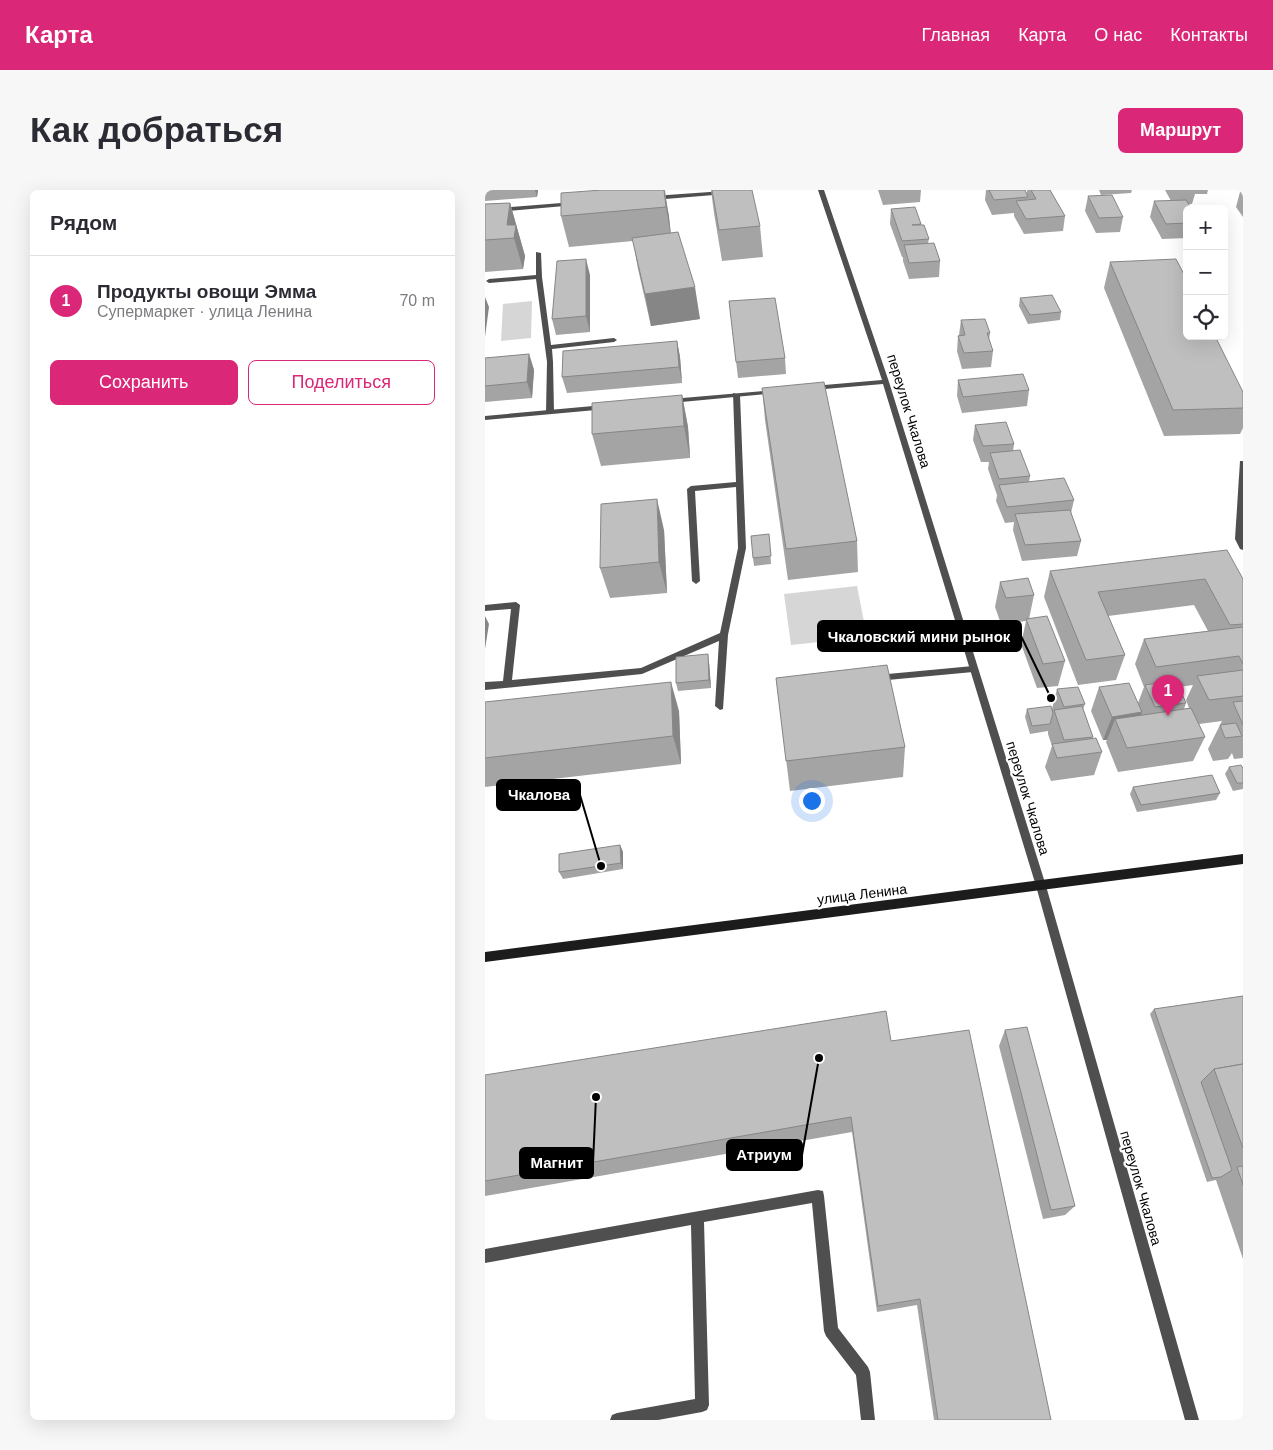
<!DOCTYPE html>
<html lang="ru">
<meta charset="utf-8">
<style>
body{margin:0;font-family:Arial,sans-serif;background:#f7f7f7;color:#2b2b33}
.controls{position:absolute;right:15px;top:15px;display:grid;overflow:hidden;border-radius:8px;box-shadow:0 5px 20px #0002}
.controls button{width:45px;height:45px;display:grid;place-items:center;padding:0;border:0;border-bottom:1px solid #e1e1e2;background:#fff;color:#2b2b33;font:25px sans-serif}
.you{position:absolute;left:326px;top:610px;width:18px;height:18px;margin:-12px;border:4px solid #fff;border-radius:50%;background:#1a73e8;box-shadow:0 0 0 8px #1a73e833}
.badge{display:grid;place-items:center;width:32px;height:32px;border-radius:50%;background:#db2777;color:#fff;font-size:16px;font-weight:700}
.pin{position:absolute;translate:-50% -41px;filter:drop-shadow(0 1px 2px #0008)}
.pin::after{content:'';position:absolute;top:26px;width:18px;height:15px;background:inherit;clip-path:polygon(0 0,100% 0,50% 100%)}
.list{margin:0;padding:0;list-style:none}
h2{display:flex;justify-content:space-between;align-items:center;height:65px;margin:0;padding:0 20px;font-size:21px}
h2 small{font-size:16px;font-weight:400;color:#7c7c81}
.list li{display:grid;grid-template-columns:32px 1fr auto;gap:15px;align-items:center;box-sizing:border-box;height:90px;padding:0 20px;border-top:1px solid #e1e1e2}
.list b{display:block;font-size:19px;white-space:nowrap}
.list p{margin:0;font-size:16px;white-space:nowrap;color:#7c7c81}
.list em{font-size:16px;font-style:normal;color:#7c7c81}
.actions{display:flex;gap:10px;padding:15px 20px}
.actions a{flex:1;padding:11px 0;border:1px solid #db2777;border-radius:8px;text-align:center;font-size:18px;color:#db2777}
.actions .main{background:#db2777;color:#fff}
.icon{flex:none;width:28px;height:28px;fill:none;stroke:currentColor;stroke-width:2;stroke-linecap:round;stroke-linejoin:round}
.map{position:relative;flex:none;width:758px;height:1230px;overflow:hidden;border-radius:8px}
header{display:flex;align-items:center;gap:30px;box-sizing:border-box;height:70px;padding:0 25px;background:#db2777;color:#fff}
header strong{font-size:24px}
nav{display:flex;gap:28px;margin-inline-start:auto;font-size:18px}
.intro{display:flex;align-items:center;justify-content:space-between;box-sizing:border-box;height:120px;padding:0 30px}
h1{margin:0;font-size:35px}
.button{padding:12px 22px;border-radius:8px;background:#db2777;color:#fff;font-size:18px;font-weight:700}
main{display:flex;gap:30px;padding:0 30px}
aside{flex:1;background:#fff;border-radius:8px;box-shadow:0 5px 20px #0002}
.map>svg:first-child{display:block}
</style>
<header>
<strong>Карта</strong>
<nav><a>Главная</a><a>Карта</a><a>О нас</a><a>Контакты</a></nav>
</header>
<div class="intro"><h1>Как добраться</h1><a class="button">Маршрут</a></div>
<main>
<aside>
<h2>Рядом<small></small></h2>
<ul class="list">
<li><span class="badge">1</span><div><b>Продукты овощи Эмма</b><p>Супермаркет · улица Ленина</p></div><em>70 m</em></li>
</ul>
<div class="actions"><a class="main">Сохранить</a><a>Поделиться</a></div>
</aside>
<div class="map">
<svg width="758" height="1230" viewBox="0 0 758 1230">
<rect width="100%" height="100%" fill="#fff"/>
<g fill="#d6d6d6">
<polygon points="47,111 46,148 16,151 18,114"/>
<polygon points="372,396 382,447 306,455 299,404"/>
</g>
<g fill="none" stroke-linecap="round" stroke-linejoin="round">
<g fill="#4f4f4f" fill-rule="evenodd">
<polygon points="51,62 56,63 57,87 66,155 129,148 132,150 129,152 67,159 68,172 69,222 65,224 61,222 62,172 51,89 4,93 1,91 4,89 51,85"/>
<polygon points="248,203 255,205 261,358 243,445 238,519 235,520 230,516 234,451 157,484 0,500 0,492 18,491 26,419 0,421 0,415 31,412 35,415 27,490 156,478 235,443 253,358 251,297 210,301 215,391 211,394 207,391 202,299 206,296 251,292"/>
<polygon points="755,271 758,271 758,360 755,359 750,349"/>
<polygon points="488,476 493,479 488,482 392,491 387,488 392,485"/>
<polygon points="333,1000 338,1001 339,1006 353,1138 383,1177 385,1182 390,1230 376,1230 371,1185 341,1146 339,1141 327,1013 219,1032 224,1215 222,1220 217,1222 173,1230 125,1230 127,1225 132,1223 210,1209 206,1035 0,1073 0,1059"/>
</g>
<g fill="#4f4f4f" fill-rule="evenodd">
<polygon points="333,0 339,0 404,192 561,696 714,1230 700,1230 551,696 398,194 328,200 324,198 328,196 397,190"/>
<polygon points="239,1 242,3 241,4 168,10 165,8 168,6"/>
<polygon points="89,12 91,13 91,15 0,23 0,19"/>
<polygon points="291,200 293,201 293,203 186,213 182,211 186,209"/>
<polygon points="119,215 122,215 122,219 0,230 0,226"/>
</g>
<polygon fill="#1c1c1c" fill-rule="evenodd" points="758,664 758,674 0,772 0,762"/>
</g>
<g fill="#a4a4a4" fill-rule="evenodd">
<polygon points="0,0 53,0 52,7 0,11"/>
<polygon points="180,0 186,43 215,129 166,136 153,79 148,51 84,57 76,26"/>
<polygon points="226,0 275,36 278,67 237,71 229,23"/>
<polygon points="393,0 436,0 435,12 398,15"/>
<polygon points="501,0 540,0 542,4 542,0 565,0 580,26 578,41 539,44 529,26 529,23 507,25 500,10"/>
<polygon points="614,0 647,0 646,3 616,5"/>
<polygon points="680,0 723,0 722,4 710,4 707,14 704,14 702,19 702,48 677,49 665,27 669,11 686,11"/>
<polygon points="755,2 758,2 758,27 751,17"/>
<polygon points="603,6 638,27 635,42 611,43 600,21"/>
<polygon points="25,13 40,66 38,79 0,82 0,14"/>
<polygon points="406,19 436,34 444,49 443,53 455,71 454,87 424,89 418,71 418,67 417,67 405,34"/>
<polygon points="625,72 758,202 758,238 755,244 679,246 619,98"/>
<polygon points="105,85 105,142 71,145 67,129"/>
<polygon points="535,108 576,122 575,130 543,134 534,116"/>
<polygon points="244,111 300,168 301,184 253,188"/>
<polygon points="476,130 505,143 504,150 508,161 506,177 477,179 472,161 473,146 474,145"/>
<polygon points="192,151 195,167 197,193 82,203 77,187"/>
<polygon points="44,164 49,180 47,208 0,212 0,168"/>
<polygon points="473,190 544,200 542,216 477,223 472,206"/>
<polygon points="277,198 372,351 373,382 303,390 280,230"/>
<polygon points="197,205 203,237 205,268 116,276 107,244"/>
<polygon points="490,235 529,254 528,261 545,286 544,292 589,310 586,323 596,351 592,366 537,371 528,340 529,332 520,333 511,311 512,305 503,279 504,272 496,272 488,250"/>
<polygon points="179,340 182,403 125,408 115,378"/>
<polygon points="284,344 286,374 269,376 268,368"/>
<path d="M565,381L758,389V568L749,569L747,563L743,569L728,571L723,559L737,531L714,534L720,547L708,571L633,582L621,552L622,550H618L606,521L614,497L653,513L659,497L650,474L659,449L723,441L709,415L623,426L640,465L631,490L593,495L559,407ZM708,495L701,510L704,518L699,519L701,513L694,497Z"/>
<polygon points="515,392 549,405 544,429 580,471 573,496 552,498 536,454 541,431 516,434 510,417"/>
<polygon points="224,472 226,498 193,501 191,493"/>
<polygon points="291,488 420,557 418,587 305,601"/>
<polygon points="572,499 600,514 598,519 608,547 607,548 617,562 609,585 566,591 560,577 567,556 563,544 563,541 545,544 540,527 542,519 567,519"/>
<polygon points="0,512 194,521 196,574 0,597"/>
<polygon points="744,577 758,578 758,599 748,601 740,584"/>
<polygon points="648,597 735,603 731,610 652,622 645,604"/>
<polygon points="135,655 138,662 138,679 78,689 74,682"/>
<polygon points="758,806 758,1069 731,990 722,992 665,824 669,819"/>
<polygon points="520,840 590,1016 580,1025 558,1029 514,856"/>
<polygon points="406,851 566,1230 449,1230 432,1115 392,1122 367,942 0,1006 0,885"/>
</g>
<g fill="#868686">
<polygon points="50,0 53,0 52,7"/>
<polygon points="179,0 184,26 186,48 181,17"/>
<polygon points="25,13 40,66 38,79 29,48 22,35"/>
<polygon points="101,69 105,85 105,142 101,126"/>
<polygon points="210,97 215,129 166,136 160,104"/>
<polygon points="0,107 4,117 0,147"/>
<polygon points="192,151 195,167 197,193 194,177"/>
<polygon points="44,164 49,180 47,208 42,192"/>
<polygon points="197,205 203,237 205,268 199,236"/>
<polygon points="172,309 179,340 182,403 174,372"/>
<polygon points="0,426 4,434 0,459"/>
<polygon points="223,464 224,472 226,498 224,490"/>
<polygon points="186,492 194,521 196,574 188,546"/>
<polygon points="657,522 647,546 630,529 622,550 618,550 627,527"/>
<polygon points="135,655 138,662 138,679 136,673"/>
</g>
<g fill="#bfbfbf" stroke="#868686">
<polygon points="117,0 179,0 181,17 76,26 76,3"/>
<polygon points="227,0 267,0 275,36 234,40"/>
<polygon points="504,0 540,0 543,7 509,10"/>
<polygon points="546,0 565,0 580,26 541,29 531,11 551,9"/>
<polygon points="627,5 638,27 614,28 603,6"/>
<polygon points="701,10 707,19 702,19 702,33 681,34 669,11"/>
<polygon points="25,13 22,35 31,35 29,48 0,50 0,14"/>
<polygon points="430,17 436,34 427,35 439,35 444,49 417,51 406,19"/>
<polygon points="193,42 210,97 160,104 147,48"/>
<polygon points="449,53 455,71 424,73 419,55"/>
<polygon points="101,69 101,126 67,129 72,71"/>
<polygon points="691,69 702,90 702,146 730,146 758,202 758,218 688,220 625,72"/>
<polygon points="567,105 576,122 545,125 535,108"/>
<polygon points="290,108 300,168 251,172 244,111"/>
<polygon points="500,129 505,143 502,143 508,161 479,163 473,146 480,145 476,130"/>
<polygon points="192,151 194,177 77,187 78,161"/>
<polygon points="44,164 42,192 0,196 0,168"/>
<polygon points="538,184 544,200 478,207 473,190"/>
<polygon points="339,192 372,351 301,359 277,198"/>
<polygon points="197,205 199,236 107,244 107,213"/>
<polygon points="521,232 529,254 498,256 490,235"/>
<polygon points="535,260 545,286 514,289 505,263"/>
<polygon points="579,288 589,310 522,317 514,295"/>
<polygon points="172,309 174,372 115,378 116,314"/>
<polygon points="585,320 596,351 540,355 530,324"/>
<polygon points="284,344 286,366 268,368 266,346"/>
<polygon points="742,360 758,389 758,434 745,435 720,389 613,402 640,465 601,470 565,381"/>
<polygon points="543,388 549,405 521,408 515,392"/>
<polygon points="562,426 580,471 558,474 541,429"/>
<polygon points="758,437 758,474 754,466 671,477 659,449"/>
<polygon points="223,464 224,490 191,493 191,467"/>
<polygon points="402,475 420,557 301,571 291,488"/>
<polygon points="758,480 758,506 724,510 712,486"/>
<polygon points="691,490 701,513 670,517 660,495"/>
<polygon points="186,492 188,546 0,568 0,512"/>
<polygon points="644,493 657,522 627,527 614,497"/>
<polygon points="593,497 600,514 579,517 572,499"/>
<polygon points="758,511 758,535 748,512"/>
<polygon points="566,516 568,523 565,534 547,536 542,519"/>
<polygon points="597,516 608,547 579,550 569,520"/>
<polygon points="706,518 720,547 642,558 630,529"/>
<polygon points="751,533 757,546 740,548 735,535"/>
<polygon points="611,548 617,562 572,568 567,554"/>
<polygon points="756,575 758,578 758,593 752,593 744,577"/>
<polygon points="727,585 735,603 656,615 648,597"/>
<polygon points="135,655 136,673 74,682 74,664"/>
<polygon points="758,806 758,874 729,879 716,892 747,980 736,987 727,988 669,819"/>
<polygon points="401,821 406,851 484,840 566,1230 453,1230 435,1109 393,1116 366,927 0,991 0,885"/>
<polygon points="542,837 590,1016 566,1020 520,840"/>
<polygon points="758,874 758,958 729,879"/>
<polygon points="758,976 758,995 752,977"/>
</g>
<g text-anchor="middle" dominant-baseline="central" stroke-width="4.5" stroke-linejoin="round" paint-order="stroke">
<g font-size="14" fill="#000" stroke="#fff">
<text transform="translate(424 221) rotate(73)">переулок Чкалова</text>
<text transform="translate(543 608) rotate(73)">переулок Чкалова</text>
<text transform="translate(377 704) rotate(-7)">улица Ленина</text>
<text transform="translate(656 998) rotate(74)">переулок Чкалова</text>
</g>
</g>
<path fill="none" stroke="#000" stroke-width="2" d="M566 508L536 446M116 676L95 605M334 868L317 965M111 907L108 973"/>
<g fill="#000" stroke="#fff" stroke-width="2">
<circle cx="566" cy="508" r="5"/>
<circle cx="116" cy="676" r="5"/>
<circle cx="334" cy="868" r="5"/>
<circle cx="111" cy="907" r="5"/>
</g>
<g fill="#000" stroke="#000" stroke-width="2">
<rect x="333" y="431" width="203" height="30" rx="5"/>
<rect x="12" y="590" width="83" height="30" rx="5"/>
<rect x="242" y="950" width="75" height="30" rx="5"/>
<rect x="35" y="958" width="73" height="30" rx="5"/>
</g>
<g font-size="15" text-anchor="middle" font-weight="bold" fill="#fff">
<text x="434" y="452">Чкаловский мини рынок</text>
<text x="54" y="610">Чкалова</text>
<text x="279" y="970">Атриум</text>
<text x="72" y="978">Магнит</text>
</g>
</svg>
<div class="controls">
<button>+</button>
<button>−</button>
<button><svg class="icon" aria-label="locate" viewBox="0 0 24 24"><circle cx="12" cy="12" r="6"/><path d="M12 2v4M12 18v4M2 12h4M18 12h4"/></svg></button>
</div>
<div class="you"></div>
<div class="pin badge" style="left:683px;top:526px">1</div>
</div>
</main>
